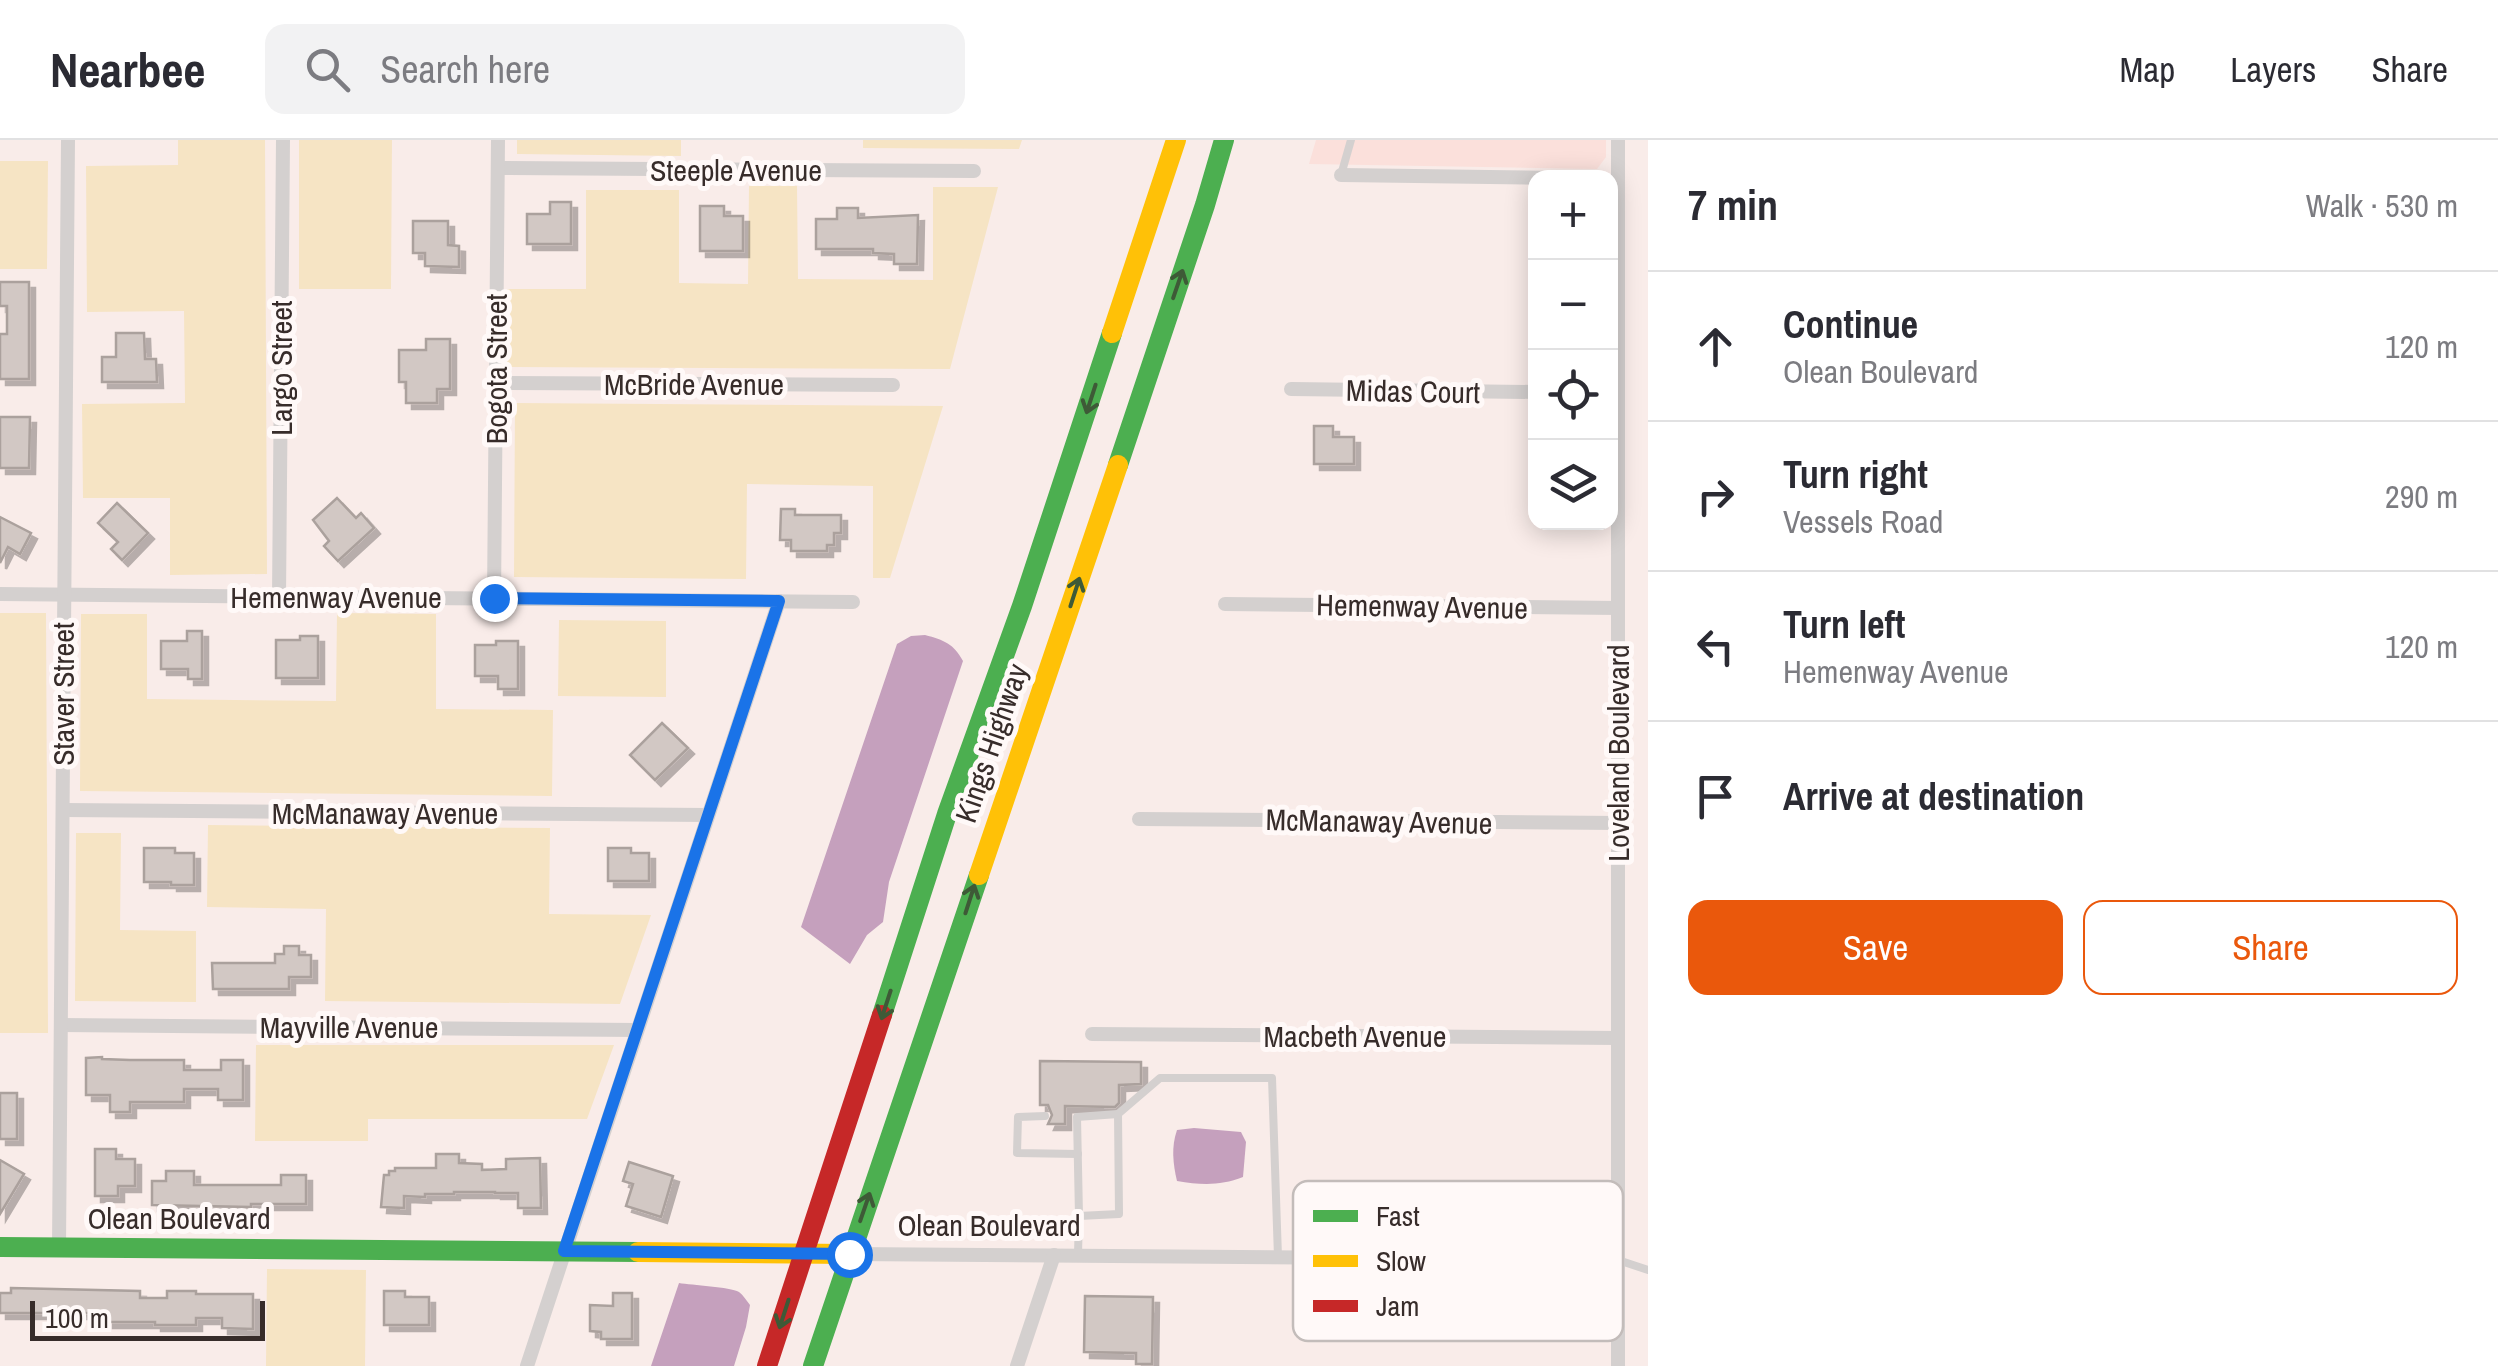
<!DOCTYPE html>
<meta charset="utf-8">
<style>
body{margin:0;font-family:"Archivo Narrow",sans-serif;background:#f2f2f3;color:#2b2b33}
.controls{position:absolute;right:30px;top:30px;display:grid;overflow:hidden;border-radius:20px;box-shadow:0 5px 25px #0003}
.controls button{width:90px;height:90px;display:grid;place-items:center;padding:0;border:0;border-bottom:2px solid #e1e1e2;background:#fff;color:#2b2b33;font:50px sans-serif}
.scale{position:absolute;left:30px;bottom:25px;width:235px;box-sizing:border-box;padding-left:10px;border:5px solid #372c2a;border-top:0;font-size:28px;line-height:35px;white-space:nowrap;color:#372c2a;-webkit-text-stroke:8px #fff9f8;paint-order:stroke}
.stop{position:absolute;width:30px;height:30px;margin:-22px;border:8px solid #1a73e8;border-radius:50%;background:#fff}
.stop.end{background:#1a73e8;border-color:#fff;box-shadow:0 2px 10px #0008}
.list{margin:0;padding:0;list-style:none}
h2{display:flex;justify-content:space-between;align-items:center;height:130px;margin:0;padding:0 40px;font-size:42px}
h2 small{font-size:32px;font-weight:400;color:#7c7c81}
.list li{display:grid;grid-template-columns:65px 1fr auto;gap:30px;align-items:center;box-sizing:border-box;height:150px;padding:0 40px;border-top:2px solid #e1e1e2}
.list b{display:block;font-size:38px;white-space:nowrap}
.list p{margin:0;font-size:32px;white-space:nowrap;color:#7c7c81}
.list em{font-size:32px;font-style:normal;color:#7c7c81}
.actions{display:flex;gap:20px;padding:30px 40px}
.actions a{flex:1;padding:22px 0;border:2px solid #ea580c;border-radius:20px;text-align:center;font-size:35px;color:#ea580c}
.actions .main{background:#ea580c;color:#fff}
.icon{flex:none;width:55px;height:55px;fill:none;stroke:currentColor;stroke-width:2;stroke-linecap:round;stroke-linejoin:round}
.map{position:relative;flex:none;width:1648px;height:1226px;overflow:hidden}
header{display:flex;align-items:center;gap:60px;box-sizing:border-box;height:140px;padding:0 50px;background:#fff;border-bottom:2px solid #e1e1e2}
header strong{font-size:48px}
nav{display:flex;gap:55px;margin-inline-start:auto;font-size:35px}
.search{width:700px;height:90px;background:#f2f2f3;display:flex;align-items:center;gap:25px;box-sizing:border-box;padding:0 35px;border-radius:20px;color:#7c7c81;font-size:38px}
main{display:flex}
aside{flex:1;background:#fff}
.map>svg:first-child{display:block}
</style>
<header>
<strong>Nearbee</strong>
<div class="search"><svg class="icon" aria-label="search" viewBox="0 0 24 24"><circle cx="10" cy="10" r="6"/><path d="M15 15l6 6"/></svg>Search here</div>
<nav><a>Map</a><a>Layers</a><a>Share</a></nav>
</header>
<main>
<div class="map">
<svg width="1648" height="1226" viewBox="0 0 1648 1226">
<defs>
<filter id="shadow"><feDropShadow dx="6" dy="6" stdDeviation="0" flood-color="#0004"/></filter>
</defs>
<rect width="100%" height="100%" fill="#f9ece9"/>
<polygon fill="#fbe0db" points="1316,0 1606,0 1606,17 1597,29 1309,24"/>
<g fill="#f6e4c4">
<polygon points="178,0 265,0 267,434 170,435 170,358 83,358 82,264 185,263 184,171 87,172 86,26 178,25"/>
<polygon points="299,0 392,0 391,149 299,149"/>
<polygon points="517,0 681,0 681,16 517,14"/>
<polygon points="863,0 1022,0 1019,9 863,8"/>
<polygon points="0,21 48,21 47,129 0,129"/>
<polygon points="749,46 797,46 798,139 933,140 933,47 998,47 950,229 507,227 507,149 586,149 586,50 679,50 679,143 748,144"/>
<polygon points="515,263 943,266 890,438 873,438 873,346 747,344 746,439 514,437"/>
<polygon points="0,473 46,473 48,893 0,893"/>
<polygon points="337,473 436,474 436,569 553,570 552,656 80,651 81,474 147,474 147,559 336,561"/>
<polygon points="559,480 666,481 666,557 558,556"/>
<polygon points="208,685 550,688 549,774 651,775 620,864 325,861 326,769 207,767"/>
<polygon points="76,693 121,693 120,790 196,791 196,862 75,861"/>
<polygon points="256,905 614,905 587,979 368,979 368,1001 255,1001"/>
<polygon points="267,1129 366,1130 365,1226 266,1226"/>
</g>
<g fill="#c5a0bd">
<path d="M925,495C944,500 954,504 963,521L889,742L883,782L867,795L850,824L801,787L897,504L911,496Z"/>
<path d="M1194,988L1241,992L1246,1002L1243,1037C1220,1046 1201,1045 1177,1041C1173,1024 1171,1007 1177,990Z"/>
<path d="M679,1143C692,1145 730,1147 739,1152C743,1155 746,1160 750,1165L746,1187L734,1226H651Z"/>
</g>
<g fill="#d2c8c4" stroke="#aba19d" stroke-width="2.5" filter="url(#shadow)">
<polygon points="550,62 571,62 571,104 527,104 527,74 550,74"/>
<polygon points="700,66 724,66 724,76 743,76 743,111 700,111"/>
<polygon points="837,68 858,68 858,78 918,75 917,124 894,124 894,114 873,113 873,109 816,109 816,79 837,79"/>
<polygon points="413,81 448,81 448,105 459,106 459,127 425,126 425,113 413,113"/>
<polygon points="0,142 29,142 29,239 0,239 0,194 7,194 7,166 0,166"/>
<polygon points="116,193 144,193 145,219 156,219 157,242 102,242 102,217 116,217"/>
<polygon points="426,199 450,199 450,249 437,249 437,263 406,263 406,242 399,242 399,210 426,210"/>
<polygon points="0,277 30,277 29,328 0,328"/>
<polygon points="1314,286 1333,286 1333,297 1354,297 1354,324 1314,324"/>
<polygon points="337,358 356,378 361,373 374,388 338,421 324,406 329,401 313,380"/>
<polygon points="117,363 148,393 122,420 111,409 118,402 98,383"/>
<polygon points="781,369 795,369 795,375 841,375 841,393 834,393 834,405 827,405 827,411 791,411 791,400 780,400"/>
<polygon points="0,377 31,393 20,414 8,407 0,423"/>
<polygon points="187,491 202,491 202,539 188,539 188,529 161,529 161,501 187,501"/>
<polygon points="300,496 318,496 318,538 276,538 276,500 300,500"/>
<polygon points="496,501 518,501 518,549 498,549 498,536 475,536 475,505 496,505"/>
<polygon points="662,583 688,608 655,640 630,615"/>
<polygon points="144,708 175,708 175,713 194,713 194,745 171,745 171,742 144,742"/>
<polygon points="608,708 631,708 631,713 649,713 649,741 608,741"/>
<polygon points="284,806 299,806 299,815 311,815 311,837 289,837 289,849 213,849 212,823 275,823 275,814 284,814"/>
<polygon points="102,917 102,919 130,920 184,920 184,930 221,930 221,920 243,920 243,960 218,960 218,949 184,949 184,962 130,962 130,972 110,972 110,955 86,955 86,918"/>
<polygon points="1040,921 1141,922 1141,944 1119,945 1119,963 1115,967 1065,966 1065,984 1048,984 1052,975 1048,965 1040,965"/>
<rect x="0" y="953" width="17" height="46"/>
<polygon points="95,1009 116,1009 116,1019 135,1019 135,1046 118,1046 118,1056 95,1056"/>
<polygon points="436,1014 459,1014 459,1023 482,1024 482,1030 506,1029 506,1019 540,1018 541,1068 518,1068 518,1053 495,1053 495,1052 454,1052 454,1054 425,1054 425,1057 404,1056 404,1068 381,1067 384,1035 389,1035 389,1031 395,1031 395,1028 436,1028"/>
<polygon points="0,1020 24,1034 0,1074"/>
<polygon points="629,1022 673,1036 661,1077 626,1066 633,1044 623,1041"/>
<polygon points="166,1031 194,1031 194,1045 281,1045 281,1035 306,1035 306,1064 251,1064 251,1067 152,1065 152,1041 166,1041"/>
<polygon points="11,1148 140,1151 140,1158 167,1158 167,1151 196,1151 196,1154 253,1154 253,1189 222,1188 222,1178 196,1178 196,1185 155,1185 155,1182 107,1182 107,1175 97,1175 97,1173 0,1173 0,1153 11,1153"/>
<polygon points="384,1151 405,1151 405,1157 429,1157 429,1185 384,1185"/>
<polygon points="613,1153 632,1153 632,1199 601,1199 601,1192 590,1191 590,1165 613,1166"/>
<polygon points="1085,1156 1153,1157 1152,1224 1136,1224 1136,1213 1084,1212"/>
</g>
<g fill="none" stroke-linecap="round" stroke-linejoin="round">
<g stroke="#d4d0cf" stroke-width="8">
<polyline points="1341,35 1351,0"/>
<polyline points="1045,976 1018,977 1017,1013 1078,1014"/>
<polyline points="1079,1076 1077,977 1118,974"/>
<polyline points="1078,1114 1079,1076 1119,1074 1118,974 1160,938 1272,938 1278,1117"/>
<polyline points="1618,1120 1648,1130"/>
</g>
<g stroke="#d4d0cf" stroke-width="14">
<polyline points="498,28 974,31"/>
<polyline points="1341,35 1563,38"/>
<polyline points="496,243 893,245"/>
<polyline points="1291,249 1536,252"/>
<polyline points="0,454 853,462"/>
<polyline points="279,457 283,0"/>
<polyline points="494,459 498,0"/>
<polyline points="1225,464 1618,468"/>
<polyline points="63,670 708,675"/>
<polyline points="1139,679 1618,683"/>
<polyline points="61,885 637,890"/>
<polyline points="1092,894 1618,898"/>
<polyline points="59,1107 68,0"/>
<polyline points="849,1114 1618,1120"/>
<polyline points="527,1226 779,461"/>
<polyline points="1017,1226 1054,1115"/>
<polyline points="1618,1226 1618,0"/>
</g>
<g stroke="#4caf50" stroke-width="20">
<polyline points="1118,325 1205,65 1224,0"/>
<polyline points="882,875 947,674 1022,466 1112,193"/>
<polyline points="0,1107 638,1112"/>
<polyline points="813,1226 979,735"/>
</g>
<g stroke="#ffc107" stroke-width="20">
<polyline points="1112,193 1176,0"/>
<polyline points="979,735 1118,325"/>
<polyline points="638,1112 849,1114"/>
</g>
<polyline stroke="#c62828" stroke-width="20" points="767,1226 882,875"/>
</g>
<defs><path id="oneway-shaft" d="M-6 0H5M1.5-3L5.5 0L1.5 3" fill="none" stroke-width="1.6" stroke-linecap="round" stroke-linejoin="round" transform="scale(2.5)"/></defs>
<g stroke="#3e5a37">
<use href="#oneway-shaft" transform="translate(1178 144) rotate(-71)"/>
<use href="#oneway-shaft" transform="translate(1091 259) rotate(108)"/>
<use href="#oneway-shaft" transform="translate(1075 452) rotate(-72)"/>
<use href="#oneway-shaft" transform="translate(970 759) rotate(-72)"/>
<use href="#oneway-shaft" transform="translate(886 865) rotate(108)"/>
<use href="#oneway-shaft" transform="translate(865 1067) rotate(-71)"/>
<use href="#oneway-shaft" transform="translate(784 1174) rotate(108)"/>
</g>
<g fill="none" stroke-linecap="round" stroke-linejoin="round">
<polyline stroke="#1a73e8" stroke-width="12" points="494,458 779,461 564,1111 849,1114"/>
</g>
<g text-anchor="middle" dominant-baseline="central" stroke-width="10" stroke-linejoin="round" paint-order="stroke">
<g font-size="30" fill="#372c2a" stroke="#fff9f8">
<text x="736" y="30">Steeple Avenue</text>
<text transform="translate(281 228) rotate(-90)">Largo Street</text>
<text transform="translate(496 229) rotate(-90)">Bogota Street</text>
<text x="694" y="244">McBride Avenue</text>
<text transform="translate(1413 251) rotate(1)">Midas Court</text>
<text x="336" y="457">Hemenway Avenue</text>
<text transform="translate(1422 466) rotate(1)">Hemenway Avenue</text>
<text transform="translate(63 554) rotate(-90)">Staver Street</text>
<text transform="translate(991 603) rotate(-71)">Kings Highway</text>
<text transform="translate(1618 613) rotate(-90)">Loveland Boulevard</text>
<text x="385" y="673">McManaway Avenue</text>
<text transform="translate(1379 681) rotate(1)">McManaway Avenue</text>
<text x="349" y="887">Mayville Avenue</text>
<text x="1355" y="896">Macbeth Avenue</text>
<text x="179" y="1078">Olean Boulevard</text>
<text x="989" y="1085">Olean Boulevard</text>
</g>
</g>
<rect x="1293" y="1041" width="330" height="160" rx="15" fill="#fff9f8" stroke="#c3bcba" stroke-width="2.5"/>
<rect x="1313" y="1070" width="45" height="12" fill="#4caf50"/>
<rect x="1313" y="1115" width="45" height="12" fill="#ffc107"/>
<rect x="1313" y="1160" width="45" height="12" fill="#c62828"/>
<g font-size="28" fill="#372c2a">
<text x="1376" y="1086">Fast</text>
<text x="1376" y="1131">Slow</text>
<text x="1376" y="1176">Jam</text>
</g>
</svg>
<div class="controls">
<button>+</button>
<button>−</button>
<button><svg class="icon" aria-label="locate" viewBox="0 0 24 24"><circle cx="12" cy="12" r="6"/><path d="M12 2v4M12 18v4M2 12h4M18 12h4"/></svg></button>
<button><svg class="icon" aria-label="layers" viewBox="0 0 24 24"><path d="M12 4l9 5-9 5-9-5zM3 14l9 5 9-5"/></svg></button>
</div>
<div class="scale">100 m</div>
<div class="stop" style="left:849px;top:1114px"></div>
<div class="stop end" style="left:494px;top:458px"></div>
</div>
<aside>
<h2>7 min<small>Walk · 530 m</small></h2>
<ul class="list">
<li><svg class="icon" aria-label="ahead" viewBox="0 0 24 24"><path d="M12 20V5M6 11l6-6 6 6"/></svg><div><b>Continue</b><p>Olean Boulevard</p></div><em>120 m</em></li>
<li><svg class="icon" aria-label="right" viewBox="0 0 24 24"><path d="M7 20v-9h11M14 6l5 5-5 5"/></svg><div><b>Turn right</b><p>Vessels Road</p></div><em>290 m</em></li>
<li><svg class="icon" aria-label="left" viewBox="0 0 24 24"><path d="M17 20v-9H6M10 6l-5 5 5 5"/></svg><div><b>Turn left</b><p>Hemenway Avenue</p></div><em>120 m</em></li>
<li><svg class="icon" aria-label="arrive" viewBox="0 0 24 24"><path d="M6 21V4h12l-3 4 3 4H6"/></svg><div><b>Arrive at destination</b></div></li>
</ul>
<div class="actions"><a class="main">Save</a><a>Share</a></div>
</aside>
</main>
